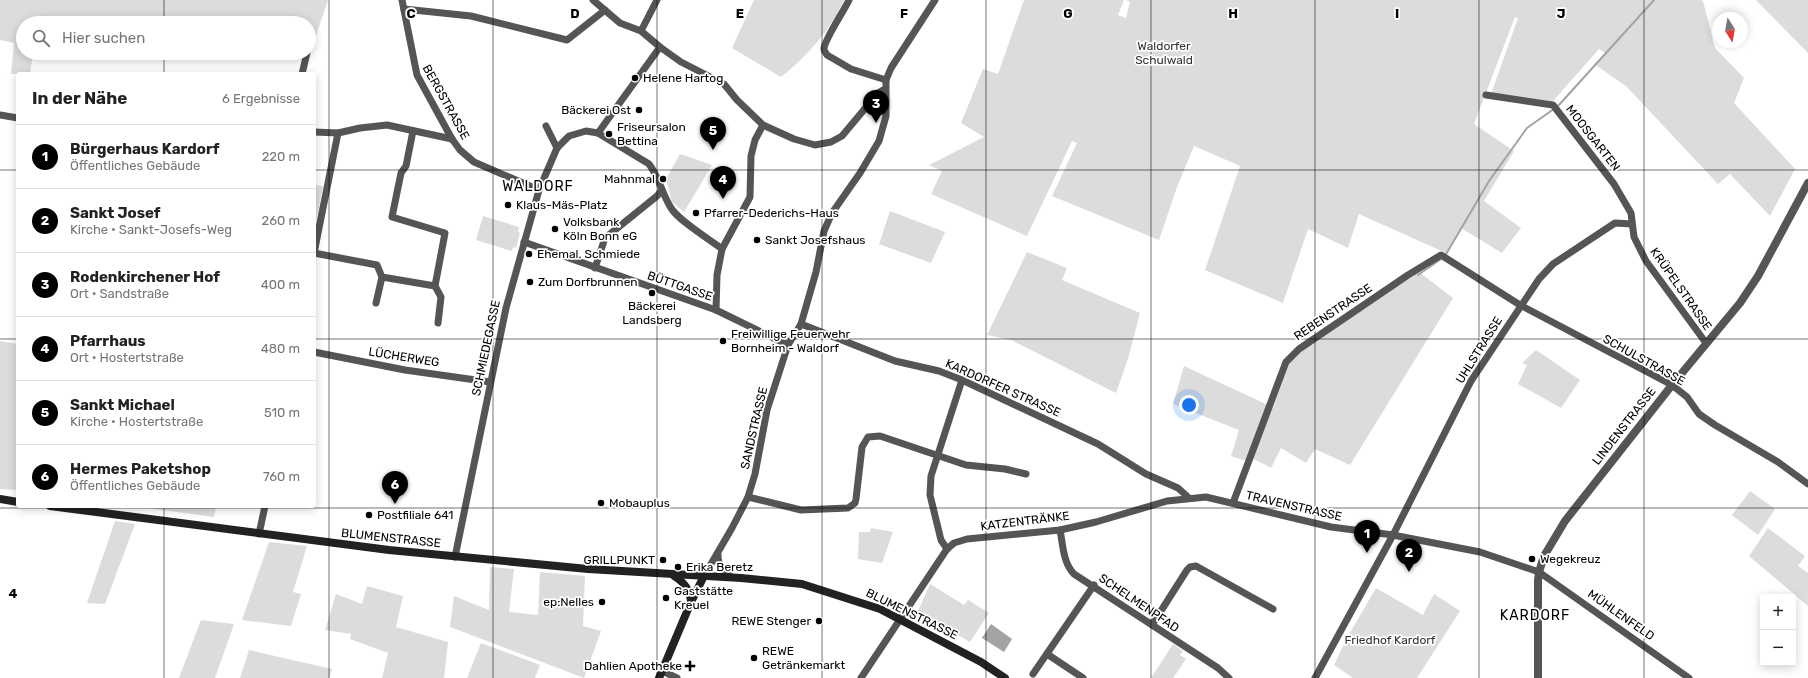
<!DOCTYPE html>
<html lang="de">
<meta charset="utf-8">
<style>
body{margin:0;font-family:Rubik,sans-serif;background:#f2f2f2;color:#222}
.controls{position:absolute;right:12px;bottom:12px;display:grid;overflow:hidden;border-radius:4px;box-shadow:0 2px 10px #0003}
.controls button{width:36px;height:36px;display:grid;place-items:center;padding:0;border:0;border-bottom:1px solid #e0e0e0;background:#fff;color:#222;font:20px sans-serif}
.compass{position:absolute;left:1712px;top:12px;width:36px;height:36px;border-radius:50%;background:#fff;box-shadow:0 2px 10px #0003;rotate:169deg}
.you{position:absolute;left:1189px;top:405px;width:14px;height:14px;margin:-10px;border:3px solid #fff;border-radius:50%;background:#1a73e8;box-shadow:0 0 0 6px #1a73e833}
.badge{display:grid;place-items:center;width:26px;height:26px;border-radius:50%;background:#000;color:#fff;font-size:13px;font-weight:700}
.pin{position:absolute;translate:-50% -33px;filter:drop-shadow(0 1px 2px #0008)}
.pin::after{content:'';position:absolute;top:21px;width:14px;height:12px;background:inherit;clip-path:polygon(0 0,100% 0,50% 100%)}
.list{margin:0;padding:0;list-style:none}
h2{display:flex;justify-content:space-between;align-items:center;height:52px;margin:0;padding:0 16px;font-size:17px}
h2 small{font-size:13px;font-weight:400;color:#767676}
.list li{display:grid;grid-template-columns:26px 1fr auto;gap:12px;align-items:center;box-sizing:border-box;height:64px;padding:0 16px;border-top:1px solid #e0e0e0}
.list b{display:block;font-size:15px;white-space:nowrap}
.list p{margin:0;font-size:13px;white-space:nowrap;color:#767676}
.list em{font-size:13px;font-style:normal;color:#767676}
.icon{flex:none;width:22px;height:22px;fill:none;stroke:currentColor;stroke-width:2;stroke-linecap:round;stroke-linejoin:round}
.map{position:relative;flex:none;width:1808px;height:678px;overflow:hidden}
.search{position:absolute;background:#fff;box-shadow:0 2px 10px #0003;left:16px;top:16px;width:300px;height:44px;display:flex;align-items:center;gap:10px;box-sizing:border-box;padding:0 14px;border-radius:22px;color:#767676;font-size:15px}
.panel{position:absolute;background:#fff;box-shadow:0 2px 10px #0003;left:16px;top:72px;width:300px;height:436px;border-radius:4px}
.map>svg:first-child{display:block}
</style>
<div class="map">
<svg width="1808" height="678" viewBox="0 0 1808 678">
<rect width="100%" height="100%" fill="#fff"/>
<g fill="#dcdcdc">
<polygon points="0,0 328,0 314,42 309,41 309,23 23,23 23,53 33,53 30,74 11,74 14,43 0,40"/>
<path d="M754,0H844C830,31 807,56 781,77L732,48Z"/>
<polygon points="1024,0 1124,0 1118,15 1126,18 1130,2 1126,0 1701,0 1703,1 1715,48 1744,78 1734,103 1795,169 1770,216 1730,174 1718,184 1626,86 1594,64 1605,53 1599,49 1553,101 1491,94 1518,18 1515,17 1474,124 1514,151 1484,201 1521,228 1502,253 1461,228 1446,253 1359,214 1348,248 1308,229 1283,303 1205,270 1240,166 1194,146 1177,187 1159,240 1052,196 1077,143 1072,141 1027,236 931,194 942,171 929,165 984,137 961,123 983,69 998,74"/>
<polygon points="1756,0 1808,0 1808,53"/>
<polygon points="680,154 712,165 684,212 672,202 666,179"/>
<polygon points="314,185 323,186 314,231"/>
<polygon points="890,211 945,232 931,263 879,244"/>
<polygon points="483,216 519,227 518,232 520,233 516,248 513,247 512,251 476,240"/>
<polygon points="1027,252 1067,268 1062,280 1140,313 1128,359 1116,393 1011,340 987,335"/>
<polygon points="1419,272 1453,298 1350,465 1315,449 1306,463 1281,448 1271,468 1252,458 1243,460 1231,456 1239,430 1173,404 1184,366 1268,405 1273,408 1289,364 1299,352"/>
<polygon points="0,341 18,344 18,490 0,489"/>
<polygon points="1536,350 1580,380 1561,408 1518,384 1527,365 1522,363"/>
<polygon points="1750,491 1775,509 1758,535 1732,515"/>
<polygon points="133,506 216,506 214,517"/>
<polygon points="115,521 135,524 105,604 87,603"/>
<polygon points="871,528 893,532 882,563 858,559 859,532 870,532"/>
<polygon points="1768,528 1805,556 1798,566 1808,573 1808,606 1749,556"/>
<polygon points="269,542 307,546 293,592 301,594 291,626 242,620"/>
<polygon points="490,567 514,569 509,612 538,615 540,572 585,576 583,626 601,631 584,678 450,627 454,596 489,610"/>
<polygon points="930,584 964,605 968,600 989,613 970,642 918,611"/>
<polygon points="367,586 403,596 396,627 448,642 444,678 382,678 388,653 350,639 351,634 325,630 336,594 362,604"/>
<polygon points="1376,588 1423,615 1434,594 1460,611 1417,678 1353,678 1334,665 1347,638"/>
<polygon points="201,620 234,624 215,678 179,678"/>
<polygon points="481,643 540,665 535,678 467,678"/>
<polygon points="1173,644 1183,651 1180,655 1186,659 1173,678 1151,678"/>
<polygon points="249,650 332,669 329,678 240,678"/>
</g>
<polygon fill="#a3a3a3" points="991,624 1012,639 1004,652 982,638"/>
<g fill="none" stroke-linecap="round" stroke-linejoin="round">
<g stroke="#a3a3a3" stroke-width="2">
<polyline points="1445,256 1489,181 1527,128 1558,106 1654,0"/>
<polyline points="1418,275 1441,259"/>
</g>
<g stroke="#555" stroke-width="7">
<polyline points="402,0 417,75 452,139 460,150 474,162 539,190"/>
<polyline points="593,0 620,23 641,31 660,47 681,62 724,84 737,100 763,125 794,139 815,145 831,142 842,136 878,93 885,89"/>
<path d="M849,0C844,11 824,40 824,49C824,51 826,53 827,55L851,69L886,80"/>
<polyline points="404,9 471,16 567,40 605,10"/>
<polyline points="641,31 657,0"/>
<polyline points="302,74 307,53"/>
<polyline points="1486,95 1553,105 1614,184 1631,213 1634,237 1646,261 1706,343"/>
<polyline points="0,115 18,118"/>
<polyline points="546,126 557,148"/>
<polyline points="314,132 338,133 360,128 387,125 452,139"/>
<path d="M598,133L649,164C659,177 662,194 671,208C679,221 709,239 722,249"/>
<polyline points="524,242 716,310 788,345"/>
<polyline points="314,253 377,265 382,277 435,286 445,233 392,217 401,173 406,166 413,131"/>
<polyline points="314,253 338,133"/>
<polyline points="595,268 605,238 657,196 662,190"/>
<polyline points="435,286 441,297 438,323"/>
<polyline points="376,303 382,277"/>
<polyline points="716,310 717,275 722,249 750,197 751,156 755,140 763,125"/>
<polyline points="801,324 895,361 939,371 962,380 1098,444 1146,474 1178,488 1189,498"/>
<polyline points="314,352 405,370 490,382"/>
<polyline points="748,497 801,510 848,508 855,503 856,499 862,447 868,437 880,436 966,465 1005,469 1026,474"/>
<polyline points="1233,503 1286,362 1299,349 1408,275 1441,255 1520,305 1672,385 1687,397 1699,414 1715,425 1778,462 1808,484"/>
<path d="M1060,530C1063,545 1063,563 1074,574L1218,668L1229,678"/>
<polyline points="259,534 265,506"/>
<polyline points="947,549 941,540 930,495 931,476 962,380"/>
<path d="M718,555C718,566 723,570 731,577"/>
<polyline points="455,557 506,308 539,190 557,148 569,136 586,131 598,133 660,47"/>
<polyline points="704,576 732,528 748,497 755,474 767,410 788,345 801,324 816,272 824,231 832,213 860,173 879,141 886,116 886,80 891,68 935,0"/>
<polyline points="1152,625 1187,570 1190,567 1196,566 1273,609"/>
<polyline points="1047,654 1083,678"/>
<polyline points="662,671 677,678"/>
<polyline points="1033,674 1094,585"/>
<polyline points="861,678 947,549 954,543 967,539 1060,530 1096,522 1167,501 1206,497 1331,527 1393,535 1480,552 1539,572 1689,678"/>
<polyline points="1315,678 1393,535 1471,381 1539,279 1553,264 1615,223 1632,224"/>
</g>
<polyline stroke="#555" stroke-width="8" points="1538,678 1538,580 1539,572 1544,556 1565,521 1672,385 1740,303 1758,276 1808,183"/>
<g stroke="#222" stroke-width="8">
<polyline points="0,499 18,502"/>
<polyline points="50,506 389,550 588,569 741,578 802,584 880,609 981,662 1005,678"/>
<path d="M674,576C685,583 689,589 691,601"/>
<polyline points="659,678 691,602 704,576"/>
</g>
</g>
<path fill="none" stroke="#000" stroke-width="1" stroke-opacity="0.55" d="M164,0V23M329,0V678M493,0V678M657,0V678M822,0V678M986,0V678M1151,0V678M1315,0V678M1479,0V678M1644,0V678M164,53V74M0,170H18M314,170H1808M0,339H18M314,339H1808M164,506V678M0,508H1808"/>
<g fill="#000" stroke="#fff" stroke-width="1.5">
<circle cx="635" cy="78" r="4"/>
<circle cx="639" cy="110" r="4"/>
<circle cx="609" cy="134" r="4"/>
<circle cx="663" cy="179" r="4"/>
<circle cx="508" cy="205" r="4"/>
<circle cx="696" cy="213" r="4"/>
<circle cx="555" cy="229" r="4"/>
<circle cx="757" cy="240" r="4"/>
<circle cx="529" cy="254" r="4"/>
<circle cx="530" cy="282" r="4"/>
<circle cx="652" cy="293" r="4"/>
<circle cx="723" cy="341" r="4"/>
<circle cx="601" cy="503" r="4"/>
<circle cx="369" cy="515" r="4"/>
<circle cx="1532" cy="559" r="4"/>
<circle cx="663" cy="560" r="4"/>
<circle cx="678" cy="567" r="4"/>
<circle cx="666" cy="598" r="4"/>
<circle cx="602" cy="602" r="4"/>
<circle cx="819" cy="621" r="4"/>
<circle cx="754" cy="658" r="4"/>
<path d="M688 660h4v4h4v4h-4v4h-4v-4h-4v-4h4z"/>
</g>
<g text-anchor="middle" dominant-baseline="central" stroke-width="3.5" stroke-linejoin="round" paint-order="stroke">
<g font-size="12" fill="#333" stroke="#fff">
<text x="1164" y="46">Waldorfer<tspan x="1164" dy="14">Schulwald</tspan></text>
<text x="1390" y="640">Friedhof Kardorf</text>
</g>
<g font-size="12" fill="#000" stroke="#fff" text-anchor="start">
<text x="643" y="78">Helene Hartog</text>
<text x="631" y="110" text-anchor="end">Bäckerei Ost</text>
<text x="617" y="127">Friseursalon<tspan x="617" dy="14">Bettina</tspan></text>
<text x="655" y="179" text-anchor="end">Mahnmal</text>
<text x="516" y="205">Klaus-Mäs-Platz</text>
<text x="704" y="213">Pfarrer-Dederichs-Haus</text>
<text x="563" y="222">Volksbank<tspan x="563" dy="14">Köln Bonn eG</tspan></text>
<text x="765" y="240">Sankt Josefshaus</text>
<text x="537" y="254">Ehemal. Schmiede</text>
<text x="538" y="282">Zum Dorfbrunnen</text>
<text x="652" y="306" text-anchor="middle">Bäckerei<tspan x="652" dy="14">Landsberg</tspan></text>
<text x="731" y="334">Freiwillige Feuerwehr<tspan x="731" dy="14">Bornheim - Waldorf</tspan></text>
<text x="609" y="503">Mobauplus</text>
<text x="377" y="515">Postfiliale 641</text>
<text x="1540" y="559">Wegekreuz</text>
<text x="655" y="560" text-anchor="end">GRILLPUNKT</text>
<text x="686" y="567">Erika Beretz</text>
<text x="674" y="591">Gaststätte<tspan x="674" dy="14">Kreuel</tspan></text>
<text x="594" y="602" text-anchor="end">ep:Nelles</text>
<text x="811" y="621" text-anchor="end">REWE Stenger</text>
<text x="762" y="651">REWE<tspan x="762" dy="14">Getränkemarkt</tspan></text>
<text x="682" y="666" text-anchor="end">Dahlien Apotheke</text>
</g>
<g font-size="12" fill="#000" stroke="#fff">
<text transform="translate(446 102) rotate(61)">BERGSTRASSE</text>
<text transform="translate(1593 138) rotate(52)">MOOSGARTEN</text>
<text transform="translate(680 286) rotate(19)">BÜTTGASSE</text>
<text transform="translate(1681 289) rotate(55)">KRÜPELSTRASSE</text>
<text transform="translate(1333 312) rotate(-34)">REBENSTRASSE</text>
<text transform="translate(486 348) rotate(-78)">SCHMIEDEGASSE</text>
<text transform="translate(1479 350) rotate(-58)">UHLSTRASSE</text>
<text transform="translate(404 357) rotate(9)">LÜCHERWEG</text>
<text transform="translate(1644 360) rotate(29)">SCHULSTRASSE</text>
<text transform="translate(1003 388) rotate(24)">KARDORFER STRASSE</text>
<text transform="translate(1624 426) rotate(-52)">LINDENSTRASSE</text>
<text transform="translate(754 428) rotate(-77)">SANDSTRASSE</text>
<text transform="translate(1294 506) rotate(13)">TRAVENSTRASSE</text>
<text transform="translate(1025 521) rotate(-7)">KATZENTRÄNKE</text>
<text transform="translate(391 538) rotate(6)">BLUMENSTRASSE</text>
<text transform="translate(1139 603) rotate(34)">SCHELMENPFAD</text>
<text transform="translate(912 614) rotate(26)">BLUMENSTRASSE</text>
<text transform="translate(1621 615) rotate(35)">MÜHLENFELD</text>
</g>
<g font-size="14" letter-spacing="1" fill="#000" stroke="#fff">
<text x="538" y="186">WALDORF</text>
<text x="1535" y="615">KARDORF</text>
</g>
</g>
<g font-size="13" text-anchor="middle" font-weight="bold" fill="#000" stroke="#fff" stroke-width="3.5" stroke-linejoin="round" paint-order="stroke">
<text x="411" y="18">C</text>
<text x="575" y="18">D</text>
<text x="740" y="18">E</text>
<text x="904" y="18">F</text>
<text x="1068" y="18">G</text>
<text x="1233" y="18">H</text>
<text x="1397" y="18">I</text>
<text x="1561" y="18">J</text>
<text x="13" y="598">4</text>
</g>
</svg>
<div class="controls">
<button>+</button>
<button>−</button>
</div>
<svg class="compass" viewBox="-18 -18 36 36"><path d="M0-13l5 13h-10z" fill="#e53935"/><path d="M0 13l5-13h-10z" fill="#767676"/></svg>
<div class="you"></div>
<div class="pin badge" style="left:1367px;top:553px">1</div>
<div class="pin badge" style="left:1409px;top:572px">2</div>
<div class="pin badge" style="left:876px;top:123px">3</div>
<div class="pin badge" style="left:723px;top:199px">4</div>
<div class="pin badge" style="left:713px;top:150px">5</div>
<div class="pin badge" style="left:395px;top:504px">6</div>
<div class="search"><svg class="icon" aria-label="search" viewBox="0 0 24 24"><circle cx="10" cy="10" r="6"/><path d="M15 15l6 6"/></svg>Hier suchen</div>
<section class="panel">
<h2>In der Nähe<small>6 Ergebnisse</small></h2>
<ul class="list">
<li><span class="badge">1</span><div><b>Bürgerhaus Kardorf</b><p>Öffentliches Gebäude</p></div><em>220 m</em></li>
<li><span class="badge">2</span><div><b>Sankt Josef</b><p>Kirche · Sankt-Josefs-Weg</p></div><em>260 m</em></li>
<li><span class="badge">3</span><div><b>Rodenkirchener Hof</b><p>Ort · Sandstraße</p></div><em>400 m</em></li>
<li><span class="badge">4</span><div><b>Pfarrhaus</b><p>Ort · Hostertstraße</p></div><em>480 m</em></li>
<li><span class="badge">5</span><div><b>Sankt Michael</b><p>Kirche · Hostertstraße</p></div><em>510 m</em></li>
<li><span class="badge">6</span><div><b>Hermes Paketshop</b><p>Öffentliches Gebäude</p></div><em>760 m</em></li>
</ul>
</section>
</div>
